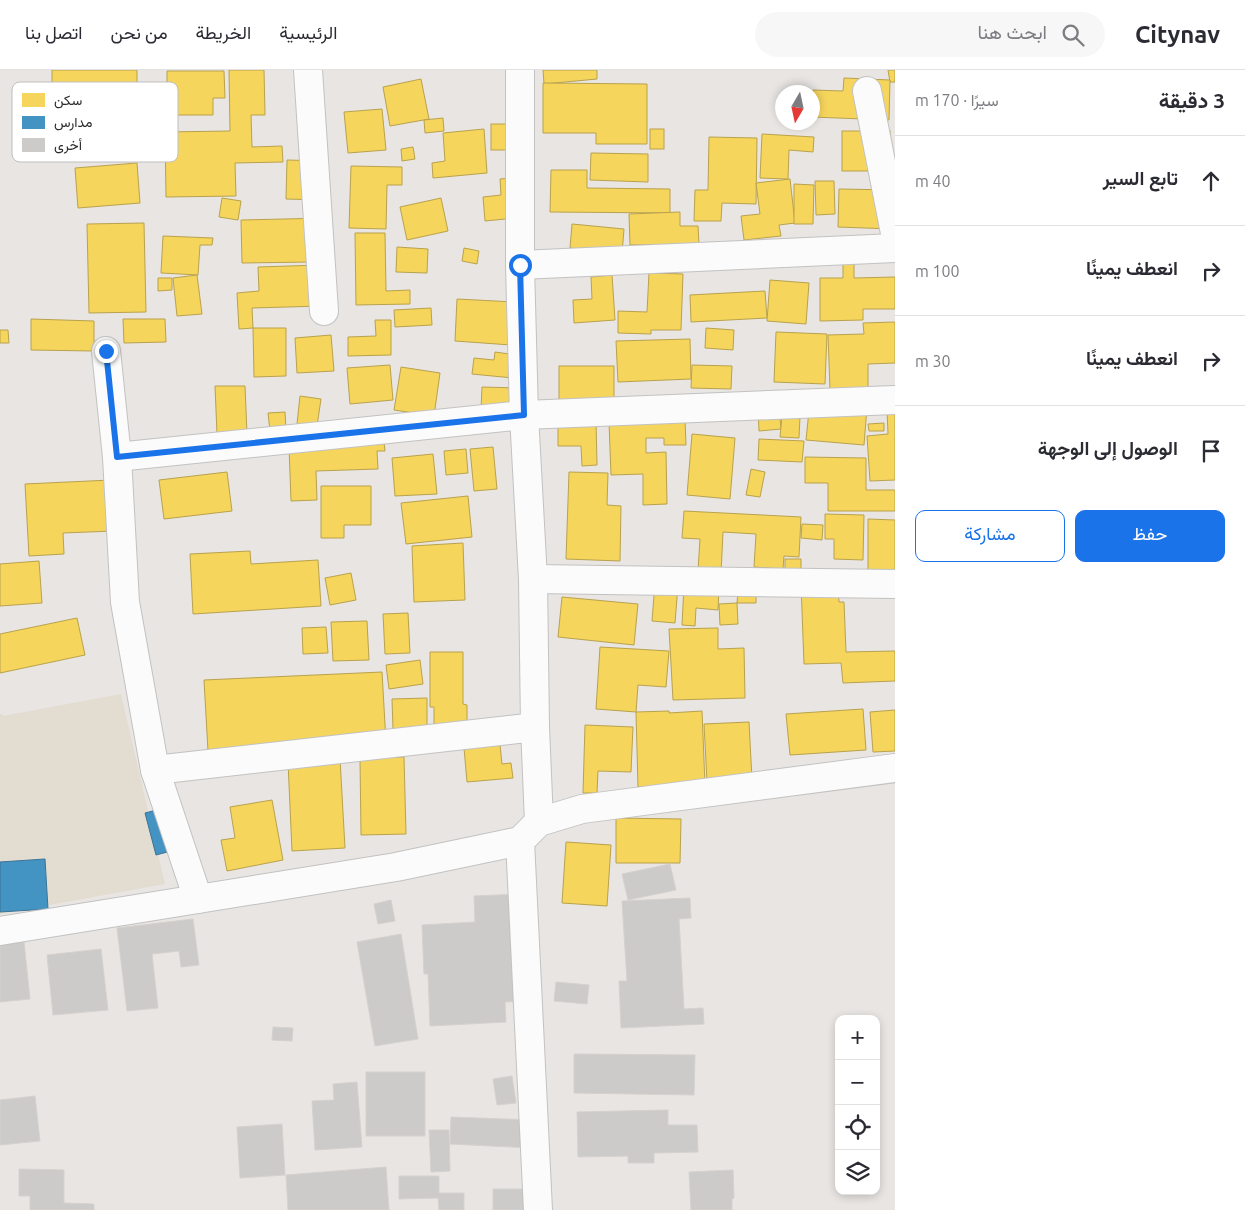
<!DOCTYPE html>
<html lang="ar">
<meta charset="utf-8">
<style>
body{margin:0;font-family:Ubuntu,Vazirmatn,sans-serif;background:#f7f7f7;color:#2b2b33;direction:rtl}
.controls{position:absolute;right:15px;bottom:15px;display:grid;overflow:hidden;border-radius:10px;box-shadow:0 2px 8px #0003}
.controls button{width:45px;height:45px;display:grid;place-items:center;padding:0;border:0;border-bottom:1px solid #e1e1e2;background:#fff;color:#2b2b33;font:25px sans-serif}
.compass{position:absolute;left:775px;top:15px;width:45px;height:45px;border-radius:50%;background:#fff;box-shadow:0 2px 8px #0003;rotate:189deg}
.stop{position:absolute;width:15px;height:15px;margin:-11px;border:4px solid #1a73e8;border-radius:50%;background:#fff}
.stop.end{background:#1a73e8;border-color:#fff;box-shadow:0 1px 5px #0008}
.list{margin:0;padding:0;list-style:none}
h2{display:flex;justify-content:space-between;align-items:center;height:65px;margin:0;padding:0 20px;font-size:21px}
h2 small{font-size:16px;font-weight:400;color:#7c7c81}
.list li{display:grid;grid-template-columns:32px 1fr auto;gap:15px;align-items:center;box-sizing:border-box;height:90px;padding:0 20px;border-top:1px solid #e1e1e2}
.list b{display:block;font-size:19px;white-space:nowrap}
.list em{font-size:16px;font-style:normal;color:#7c7c81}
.actions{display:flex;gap:10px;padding:15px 20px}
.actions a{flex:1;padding:11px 0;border:1px solid #1a73e8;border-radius:10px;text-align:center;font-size:18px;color:#1a73e8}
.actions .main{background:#1a73e8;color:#fff}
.icon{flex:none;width:28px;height:28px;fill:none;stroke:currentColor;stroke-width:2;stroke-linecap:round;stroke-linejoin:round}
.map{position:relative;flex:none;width:895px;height:1140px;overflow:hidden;direction:ltr}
header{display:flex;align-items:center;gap:30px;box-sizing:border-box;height:70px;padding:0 25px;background:#fff;border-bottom:1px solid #e1e1e2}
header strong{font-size:24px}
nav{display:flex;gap:28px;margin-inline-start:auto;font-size:18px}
.search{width:350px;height:45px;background:#f7f7f7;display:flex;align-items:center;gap:12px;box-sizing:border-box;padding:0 18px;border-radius:28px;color:#7c7c81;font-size:19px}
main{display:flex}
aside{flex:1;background:#fff}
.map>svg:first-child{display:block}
</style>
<header>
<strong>Citynav</strong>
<div class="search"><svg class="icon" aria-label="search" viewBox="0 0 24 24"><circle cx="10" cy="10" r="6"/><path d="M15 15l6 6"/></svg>ابحث هنا</div>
<nav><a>الرئيسية</a><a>الخريطة</a><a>من نحن</a><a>اتصل بنا</a></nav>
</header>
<main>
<aside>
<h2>3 دقيقة<small>سيرًا · 170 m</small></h2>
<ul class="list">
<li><svg class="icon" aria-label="ahead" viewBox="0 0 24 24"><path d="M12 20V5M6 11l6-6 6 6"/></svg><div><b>تابع السير</b></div><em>40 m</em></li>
<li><svg class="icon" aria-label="right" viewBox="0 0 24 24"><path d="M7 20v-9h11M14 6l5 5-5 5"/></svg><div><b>انعطف يمينًا</b></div><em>100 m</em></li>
<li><svg class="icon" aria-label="right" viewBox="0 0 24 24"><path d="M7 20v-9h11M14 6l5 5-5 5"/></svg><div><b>انعطف يمينًا</b></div><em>30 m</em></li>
<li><svg class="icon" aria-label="arrive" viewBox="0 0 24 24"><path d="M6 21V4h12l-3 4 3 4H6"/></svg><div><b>الوصول إلى الوجهة</b></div></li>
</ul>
<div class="actions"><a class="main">حفظ</a><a>مشاركة</a></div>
</aside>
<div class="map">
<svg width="895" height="1140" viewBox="0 0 895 1140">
<rect width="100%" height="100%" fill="#e8e5e2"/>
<polygon fill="#e3dcd1" points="121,624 165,814 0,844 0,644 2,644 3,646"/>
<g fill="#f6d55c" stroke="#b9a24d">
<polygon points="52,0 137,0 137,43 101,43 102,31 52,31"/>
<polygon points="229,0 264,0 265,45 251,45 252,77 282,76 283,92 235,93 236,126 166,127 165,62 230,61"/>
<polygon points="543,0 597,0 597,9 544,14"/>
<polygon points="888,0 895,0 895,12 890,12"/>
<polygon points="167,1 224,1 225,28 213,28 213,45 167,45"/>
<polygon points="844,8 890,10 889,50 812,47 813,20 843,21"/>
<polygon points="421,9 429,49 390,56 383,17"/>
<polygon points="543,13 647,14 647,74 596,74 596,63 543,63"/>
<polygon points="382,39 386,80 348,83 344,42"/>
<polygon points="443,48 444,61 425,63 424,50"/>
<rect x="491" y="54" width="23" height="26"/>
<polygon points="484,59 487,103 433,108 432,93 445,91 443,63"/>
<rect x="650" y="59" width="14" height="20"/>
<rect x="842" y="61" width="48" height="40"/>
<polygon points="762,64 814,67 813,82 789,80 788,109 760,108"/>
<polygon points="709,67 757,68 756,134 722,133 721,151 694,151 695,120 708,120"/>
<polygon points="413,77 415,89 402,91 401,79"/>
<polygon points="591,83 648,84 648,112 590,110"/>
<polygon points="287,90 325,91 324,130 286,129"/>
<polygon points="137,93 140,133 78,138 75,98"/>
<polygon points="351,96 402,97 402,115 387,115 386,159 349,158"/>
<polygon points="551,100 587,100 587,118 670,119 670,143 550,142"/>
<polygon points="512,108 516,148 485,151 483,127 501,125 500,109"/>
<polygon points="790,109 795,153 779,155 781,166 744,170 741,146 760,144 756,113"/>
<polygon points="815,111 834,111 835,144 816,145"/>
<polygon points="794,114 814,115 813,154 794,154"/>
<polygon points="839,119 893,120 892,159 838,157"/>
<polygon points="222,128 241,131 238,150 219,147"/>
<polygon points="441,128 448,161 407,170 400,137"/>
<polygon points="680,142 680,156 698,156 699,174 630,175 629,144"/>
<polygon points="327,148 312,192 242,193 241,150"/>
<polygon points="144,153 146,242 89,243 87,154"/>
<polygon points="572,154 624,159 622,184 570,178"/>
<polygon points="355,163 385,163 386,221 410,220 410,234 356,235"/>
<polygon points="163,166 213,168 212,175 200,175 198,205 161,203"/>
<polygon points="397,177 428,179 427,203 396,202"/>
<polygon points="464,178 479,181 477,194 462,191"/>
<polygon points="843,186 854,186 854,208 895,207 895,239 863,239 863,250 820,251 820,208 843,208"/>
<polygon points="320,195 322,236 252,238 253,258 239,259 237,223 259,221 258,197"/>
<polygon points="649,203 683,204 681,260 651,260 651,264 618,263 618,241 647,242"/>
<polygon points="197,205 202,244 177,246 173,208"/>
<polygon points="612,205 615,250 574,253 573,230 592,229 591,207"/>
<polygon points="158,208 172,208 172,220 158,221"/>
<polygon points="770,210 809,213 806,254 767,251"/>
<polygon points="765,221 767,248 691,252 690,225"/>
<polygon points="457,229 514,232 511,275 455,271"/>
<polygon points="431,238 432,255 395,257 394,240"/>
<polygon points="31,249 94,251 94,281 31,280"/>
<polygon points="123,249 165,249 166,272 124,273"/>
<polygon points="375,250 391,250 391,285 348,286 348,267 376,266"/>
<polygon points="895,252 895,293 868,294 868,318 830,319 828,265 864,264 863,253"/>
<polygon points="253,258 286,258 286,306 254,307"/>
<polygon points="706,258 734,260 733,280 705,278"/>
<polygon points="0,260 8,260 9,273 0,273"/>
<polygon points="776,262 827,264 825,314 774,312"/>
<polygon points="331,265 334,301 297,303 295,268"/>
<polygon points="690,269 691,309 618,312 616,271"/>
<polygon points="495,282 516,285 513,308 472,304 474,288 494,290"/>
<polygon points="390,295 393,330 350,334 347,298"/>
<polygon points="692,295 732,296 731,319 691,318"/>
<rect x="559" y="296" width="55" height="39"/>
<polygon points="401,297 440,303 434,346 394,340"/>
<polygon points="215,316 245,316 247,364 217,364"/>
<polygon points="482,317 517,318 517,340 481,339"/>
<polygon points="300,326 321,329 317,356 297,354"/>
<polygon points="810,331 867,337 864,375 806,370"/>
<polygon points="779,337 781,359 759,361 758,339"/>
<polygon points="887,340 895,340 895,410 870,411 867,366 888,364"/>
<polygon points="285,342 286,360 270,361 268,343"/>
<polygon points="782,346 800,347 799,368 780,367"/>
<polygon points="596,350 597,395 582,396 581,376 558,376 558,351"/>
<polygon points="685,350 686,375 664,375 664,368 646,368 646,383 666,382 667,434 643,435 643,404 611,405 609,352"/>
<polygon points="884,353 884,361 869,361 868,354"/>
<polygon points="692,364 735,368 730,429 687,425"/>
<polygon points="759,369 804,371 802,392 758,390"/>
<polygon points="384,372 385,381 377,381 378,399 316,401 317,430 291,431 289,376"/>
<polygon points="493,377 497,419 474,421 470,379"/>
<polygon points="466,379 468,403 446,405 444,381"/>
<polygon points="433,384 437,424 395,426 392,388"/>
<polygon points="805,387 866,388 866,420 895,420 895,441 828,441 828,413 805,413"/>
<polygon points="751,399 765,402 760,427 746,425"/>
<polygon points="227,402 232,441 164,449 159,410"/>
<polygon points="569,402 608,403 607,435 621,436 620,491 566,489"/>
<polygon points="111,410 113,461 63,463 64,484 29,486 25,414"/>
<polygon points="321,416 371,416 371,455 344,455 344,468 321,468"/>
<polygon points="468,426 472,467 406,474 401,433"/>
<polygon points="684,441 801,447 799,487 784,486 783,499 754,497 756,464 723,462 721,503 698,501 700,469 682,468"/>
<polygon points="825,444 864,445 863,490 834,489 834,469 825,469"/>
<polygon points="868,449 895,450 895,501 868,501"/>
<polygon points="802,454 823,455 822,470 801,468"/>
<polygon points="463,473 465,530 414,532 412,476"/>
<polygon points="250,481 251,494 318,490 321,536 193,544 190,484"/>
<polygon points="785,489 801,489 801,501 785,500"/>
<polygon points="39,491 42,533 0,536 0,494"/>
<polygon points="351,503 356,530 330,535 325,508"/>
<polygon points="655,513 678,515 675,553 652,551"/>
<polygon points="838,513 839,532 844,532 846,582 895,581 895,611 843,613 841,593 804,594 801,514"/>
<polygon points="684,516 719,518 718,540 696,538 695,556 682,555"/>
<polygon points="738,521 756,521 756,533 737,533"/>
<polygon points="562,527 638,534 634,575 558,567"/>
<polygon points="737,533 738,554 720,555 719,534"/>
<polygon points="408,543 410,583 385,584 383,544"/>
<polygon points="77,548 85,585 0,603 0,564"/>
<polygon points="367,551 369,590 333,591 331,552"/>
<polygon points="326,557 328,583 303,584 302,558"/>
<polygon points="718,558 718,579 744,578 745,628 673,630 669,559"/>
<polygon points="600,577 669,581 666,617 638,615 636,642 596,639"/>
<polygon points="430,582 463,582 463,634 467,635 467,657 434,656 434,637 430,637"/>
<polygon points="420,590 423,614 389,619 386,595"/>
<polygon points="382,602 386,672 208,681 204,610"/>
<polygon points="427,628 427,659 393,659 392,629"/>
<polygon points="863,639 866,680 790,685 786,644"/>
<polygon points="895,640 895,681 873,682 870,642"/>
<polygon points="669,641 669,643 702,641 705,715 638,717 636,642"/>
<polygon points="749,652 752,709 707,711 704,654"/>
<polygon points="585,655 633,657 631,702 598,701 597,723 583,723"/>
<polygon points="500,675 502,694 511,693 513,708 467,712 464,678"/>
<polygon points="404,687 406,764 361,765 360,688"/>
<polygon points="340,689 345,778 292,781 288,692"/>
<polygon points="272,730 283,790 227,801 221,770 235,768 230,737"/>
<polygon points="616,748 681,749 680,793 616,793"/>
<polygon points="566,772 611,775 607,836 562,833"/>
</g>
<g fill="#4393c3" stroke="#3c7495">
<polygon points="164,738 175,780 156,785 145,743"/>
<polygon points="45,789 48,839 0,842 0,792"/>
</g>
<g fill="#cdcbc9" stroke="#d4d1ce">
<polygon points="670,794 676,820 628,830 622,804"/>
<polygon points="520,824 525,931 505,932 506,952 430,956 428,904 424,904 422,855 475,852 474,826"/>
<polygon points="690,828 691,848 679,849 684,939 703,938 704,954 621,958 619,911 627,911 622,831"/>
<polygon points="391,830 395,851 378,854 374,834"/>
<polygon points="193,849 199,895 181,897 179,881 152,884 158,938 127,941 117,858"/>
<polygon points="401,864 418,969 375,976 357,872"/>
<polygon points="24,872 30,929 0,932 0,874"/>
<polygon points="101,879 108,940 53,945 47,885"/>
<polygon points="556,912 589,915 587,934 554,931"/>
<polygon points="273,957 293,958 292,971 272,970"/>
<polygon points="574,984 695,985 694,1025 574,1023"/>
<rect x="366" y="1002" width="59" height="64"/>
<polygon points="512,1006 516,1033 497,1035 493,1009"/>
<polygon points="357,1012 362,1077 315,1080 312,1031 334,1030 333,1014"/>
<polygon points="35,1026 40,1071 0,1075 0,1030"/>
<polygon points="668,1040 668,1055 697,1055 698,1082 654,1083 654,1093 628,1093 628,1086 578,1087 577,1042"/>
<polygon points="451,1047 533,1050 532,1078 450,1074"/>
<polygon points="282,1054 285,1105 240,1108 237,1057"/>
<polygon points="429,1060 449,1060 450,1101 431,1102"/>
<polygon points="386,1097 389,1140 288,1140 286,1105"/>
<polygon points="19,1099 64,1100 64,1133 94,1134 94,1140 30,1140 30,1126 19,1126"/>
<polygon points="733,1100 734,1128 732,1129 732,1140 691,1140 689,1102"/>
<polygon points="399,1106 439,1106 439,1123 464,1123 464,1140 439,1140 438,1128 399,1129"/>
<rect x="493" y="1119" width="32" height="21"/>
</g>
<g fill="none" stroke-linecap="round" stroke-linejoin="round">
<g stroke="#c2c2c2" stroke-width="30">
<g id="street">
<polyline points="308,0 324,241"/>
<polyline points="520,0 520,195 524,345 533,509 535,657 539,752"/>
<polyline points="867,21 895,163"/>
<polyline points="520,195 895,178"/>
<polyline points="106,281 117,387 125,532 155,700 198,829"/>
<polyline points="117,387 524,345 895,330"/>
<polyline points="533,509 895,514"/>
<polyline points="155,700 535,657"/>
<polyline points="520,771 538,1140"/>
<polyline points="0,861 396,797 520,771 539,752 582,739 895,698"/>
</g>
</g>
<use href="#street" stroke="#fcfbfb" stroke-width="28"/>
</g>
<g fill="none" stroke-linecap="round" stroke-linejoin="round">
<polyline stroke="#1a73e8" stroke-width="6" points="106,281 117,387 524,345 520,195"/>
</g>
<rect x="12" y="12" width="166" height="80" rx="8" fill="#fff" stroke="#bfbfbf" stroke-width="1"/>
<rect x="22" y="23" width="23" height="14" fill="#f6d55c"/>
<rect x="22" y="46" width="23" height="13" fill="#4393c3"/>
<rect x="22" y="68" width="23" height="14" fill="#cdcbc9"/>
<g font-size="14" fill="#2b2b2b">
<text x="54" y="35">سكن</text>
<text x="54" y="57">مدارس</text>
<text x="54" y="80">أخرى</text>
</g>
</svg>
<div class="controls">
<button>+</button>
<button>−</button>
<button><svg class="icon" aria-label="locate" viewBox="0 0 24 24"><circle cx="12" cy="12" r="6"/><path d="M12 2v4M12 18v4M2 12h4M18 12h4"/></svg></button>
<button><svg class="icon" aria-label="layers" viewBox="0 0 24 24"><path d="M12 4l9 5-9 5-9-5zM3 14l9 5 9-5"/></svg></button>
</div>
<svg class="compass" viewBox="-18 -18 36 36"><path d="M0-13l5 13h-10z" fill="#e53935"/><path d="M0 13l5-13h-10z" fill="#7c7c81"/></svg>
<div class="stop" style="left:520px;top:195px"></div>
<div class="stop end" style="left:106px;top:281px"></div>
</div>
</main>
